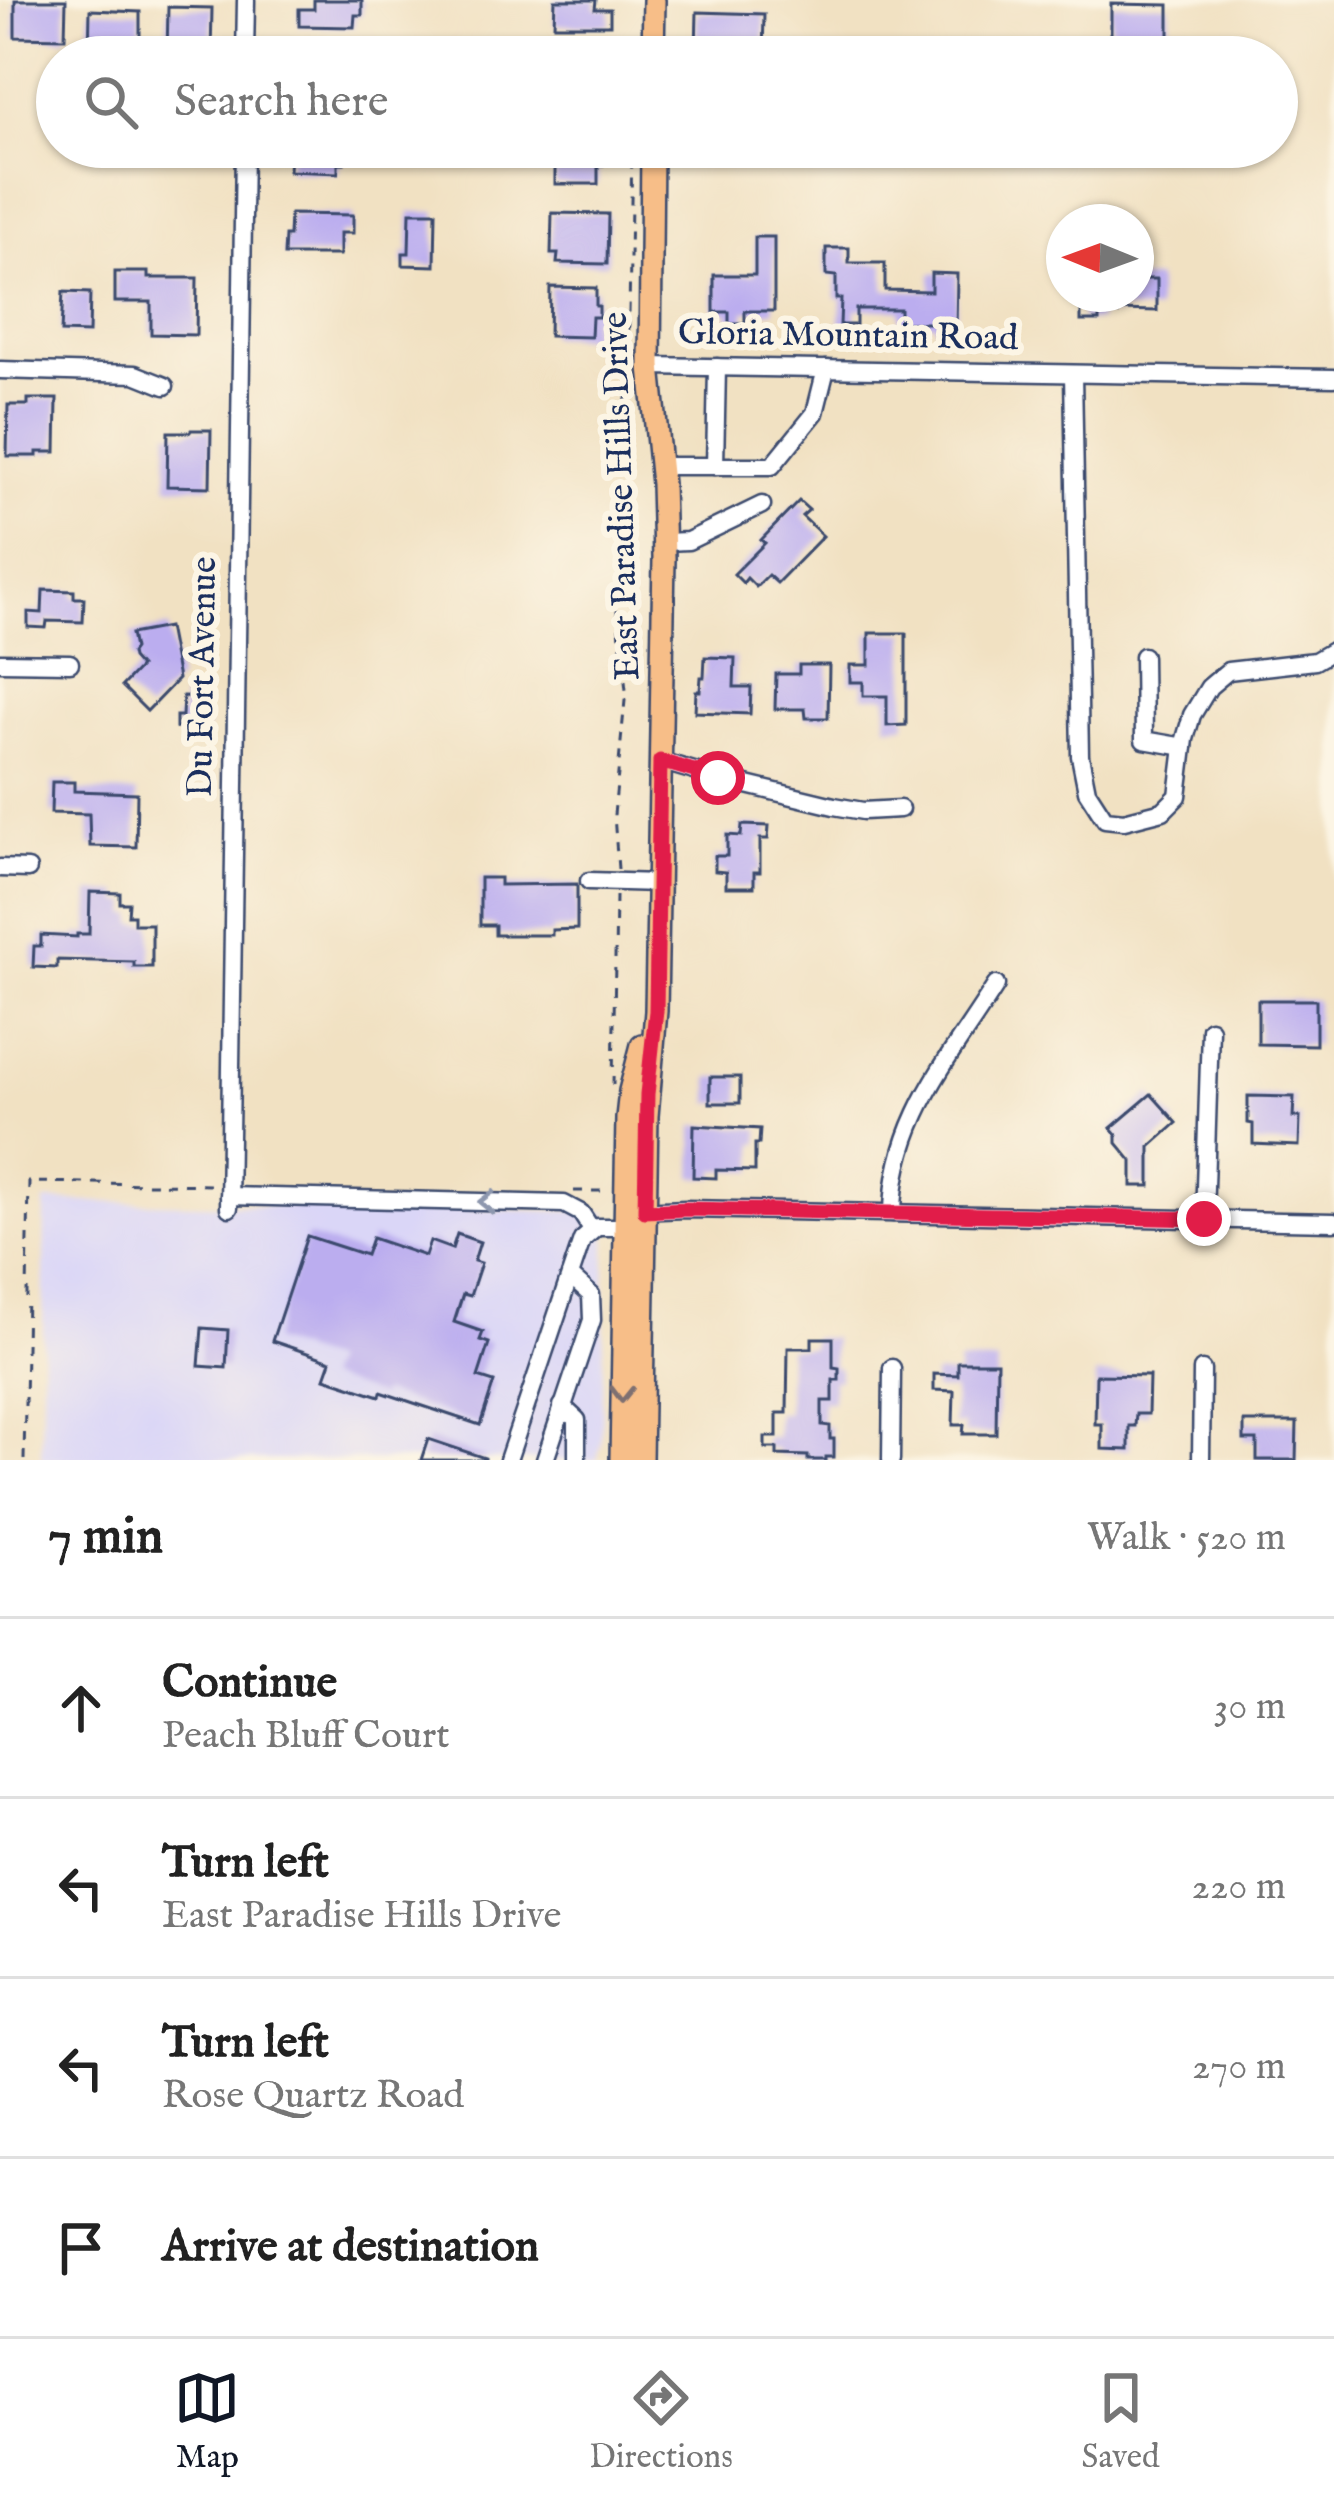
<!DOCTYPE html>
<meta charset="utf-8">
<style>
body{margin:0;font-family:"IM FELL English",serif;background:#f6f6f6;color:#222}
.compass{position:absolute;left:1046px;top:204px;width:108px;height:108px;border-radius:50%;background:#fff;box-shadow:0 3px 9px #0004;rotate:271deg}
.stop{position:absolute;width:36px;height:36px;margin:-27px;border:9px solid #e11d48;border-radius:50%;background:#fff}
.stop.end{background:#e11d48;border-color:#fff;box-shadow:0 3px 12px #0008}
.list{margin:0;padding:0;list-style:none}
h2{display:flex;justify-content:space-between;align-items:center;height:156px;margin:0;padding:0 48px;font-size:51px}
h2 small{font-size:39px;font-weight:400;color:#767676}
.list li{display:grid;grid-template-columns:78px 1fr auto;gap:36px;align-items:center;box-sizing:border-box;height:180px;padding:0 48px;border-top:3px solid #e0e0e0}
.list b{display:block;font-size:45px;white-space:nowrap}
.list p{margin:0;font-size:39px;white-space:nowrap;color:#767676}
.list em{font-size:39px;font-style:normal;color:#767676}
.icon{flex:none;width:66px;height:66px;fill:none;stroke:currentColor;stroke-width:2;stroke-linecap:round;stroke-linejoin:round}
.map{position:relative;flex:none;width:1334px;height:1460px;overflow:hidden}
.search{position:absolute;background:#fff;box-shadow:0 3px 9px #0004;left:36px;right:36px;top:36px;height:132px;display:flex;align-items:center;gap:30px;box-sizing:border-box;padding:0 42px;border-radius:66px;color:#767676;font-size:45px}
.sheet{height:876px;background:#fff}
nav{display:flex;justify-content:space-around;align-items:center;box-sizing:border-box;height:168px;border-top:3px solid #e0e0e0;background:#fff;font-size:33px;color:#767676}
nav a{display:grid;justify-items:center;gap:6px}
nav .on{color:#111827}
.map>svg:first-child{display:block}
</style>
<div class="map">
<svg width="1334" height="1460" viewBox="0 0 1334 1460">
<rect width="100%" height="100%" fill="#fcf5e5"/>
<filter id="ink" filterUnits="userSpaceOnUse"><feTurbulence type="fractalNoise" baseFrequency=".00833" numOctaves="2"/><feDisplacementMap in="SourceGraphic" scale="24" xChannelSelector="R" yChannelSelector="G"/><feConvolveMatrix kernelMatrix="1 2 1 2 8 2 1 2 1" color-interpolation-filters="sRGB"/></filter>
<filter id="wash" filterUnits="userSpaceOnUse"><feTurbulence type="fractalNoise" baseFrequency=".004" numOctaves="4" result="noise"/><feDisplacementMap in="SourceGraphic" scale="48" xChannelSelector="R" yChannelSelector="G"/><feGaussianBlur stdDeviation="2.7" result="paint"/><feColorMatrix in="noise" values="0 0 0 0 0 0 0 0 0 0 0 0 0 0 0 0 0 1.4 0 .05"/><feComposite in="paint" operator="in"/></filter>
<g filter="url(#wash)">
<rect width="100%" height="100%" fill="#f1e1c2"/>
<polygon fill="#dad6f7" points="45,1201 607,1212 601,1442 597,1460 41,1460"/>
<g id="blocks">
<g fill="#bbadef">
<polygon points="15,0 66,0 65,38 15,37"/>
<polygon points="314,0 362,0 362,15 355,15 354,27 299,26 299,9 314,9"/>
<polygon points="555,0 596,0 595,9 610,9 610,25 554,25"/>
<polygon points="1111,4 1169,5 1169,57 1111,57"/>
<polygon points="168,7 212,8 211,57 167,57"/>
<polygon points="90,10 140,12 140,57 89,57"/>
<polygon points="697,12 764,14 763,56 737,55 737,51 696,50"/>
<polygon points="983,44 1042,45 1041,57 983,57"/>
<polygon points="305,147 344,147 344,163 338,163 338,173 289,171 290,155 305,155"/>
<polygon points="555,147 603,147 603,165 598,165 598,184 555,184"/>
<polygon points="410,212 436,212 435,266 403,265 403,253 409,253"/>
<polygon points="552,213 608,214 607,264 557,263 558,254 551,254"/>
<polygon points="290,214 353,215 353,233 340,233 340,255 284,255 285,236 289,236"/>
<polygon points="755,237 774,237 774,311 745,311 745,324 729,324 729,312 714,312 714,275 755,275"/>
<polygon points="826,248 849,248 849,263 885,263 885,290 931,291 931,273 957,274 956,330 935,330 935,323 900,323 900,309 856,309 856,325 840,325 841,299 836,299 836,276 826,275"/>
<polygon points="115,272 148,272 148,278 197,278 196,335 151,334 151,302 115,302"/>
<polygon points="1136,279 1157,279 1157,311 1118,310 1118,314 1099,314 1099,321 1081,321 1081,302 1086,302 1086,294 1136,294"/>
<polygon points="550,287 596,288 596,306 599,306 599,317 592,317 591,337 549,336"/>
<polygon points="63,292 90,293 89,333 61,332"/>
<polygon points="28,399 57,399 56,452 37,452 37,456 7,456 8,405 28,405"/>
<polygon points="191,430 211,430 210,487 167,486 168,432 190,432"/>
<polygon points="799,501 809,510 802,516 823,536 777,583 768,575 756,587 747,578 743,583 734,574 765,543 761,540"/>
<polygon points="43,590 74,591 74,598 84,598 83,622 47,621 46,628 28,627 28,612 42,613"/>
<polygon points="168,627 178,679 147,711 122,686 140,667 132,658 131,653 134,649 131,634"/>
<polygon points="869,633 906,633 906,725 887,726 887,696 863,696 863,682 850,682 850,665 869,665"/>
<polygon points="705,657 735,658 734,687 751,687 750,714 695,712 696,691 700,691 701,677 704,677"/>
<polygon points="799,665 829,665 828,718 806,718 805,709 775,709 776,674 799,674"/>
<polygon points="183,696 202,697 201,716 208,717 207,730 176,728 176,716 182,716"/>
<polygon points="52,782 74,782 74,791 137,793 136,847 90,846 89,814 51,813"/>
<polygon points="742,825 769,826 768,839 760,839 760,872 754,872 754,887 726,887 726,872 715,871 715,856 727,856 727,835 741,836"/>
<polygon points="480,878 500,878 500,885 577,884 577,929 552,930 552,935 495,935 495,925 480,925"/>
<polygon points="90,892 120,893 120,903 129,903 128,915 134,915 134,924 152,924 152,967 134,967 134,962 57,960 57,968 33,967 34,946 41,946 41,935 77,937 77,934 89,934"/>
<polygon points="1258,1000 1316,1000 1316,1045 1258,1044"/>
<rect x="710" y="1077" width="30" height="26"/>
<polygon points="1151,1094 1177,1123 1150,1147 1150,1186 1132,1186 1132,1161 1117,1143 1117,1135 1111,1128"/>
<polygon points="1248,1096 1294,1097 1293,1117 1300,1117 1299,1146 1253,1144 1253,1124 1248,1123"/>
<polygon points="694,1125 760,1129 759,1144 755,1144 755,1171 716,1170 716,1178 693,1177"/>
<polygon points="457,1234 480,1242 474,1261 481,1263 470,1296 463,1294 454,1322 483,1332 480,1340 489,1343 478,1377 494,1382 480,1425 381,1392 380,1396 325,1378 331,1361 272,1341 307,1236 366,1255 372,1238 425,1256 430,1241 452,1249"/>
<polygon points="202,1328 228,1330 226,1368 199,1366"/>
<polygon points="812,1338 833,1338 833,1367 839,1368 839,1380 833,1380 833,1401 822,1401 822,1425 830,1426 830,1439 834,1439 834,1457 826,1457 826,1460 808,1460 808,1456 777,1455 777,1448 765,1448 765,1437 777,1437 777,1413 787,1413 788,1348 812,1348"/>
<polygon points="958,1362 997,1362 996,1434 963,1434 964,1425 953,1425 954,1391 934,1390 934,1374 958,1375"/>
<polygon points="1096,1375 1149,1376 1148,1414 1136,1414 1135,1426 1129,1426 1129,1450 1102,1449 1102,1424 1095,1424"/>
<polygon points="1244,1422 1297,1422 1296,1460 1257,1460 1257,1440 1244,1440"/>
<polygon points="428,1439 485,1458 485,1460 421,1460"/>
</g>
</g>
</g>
<g filter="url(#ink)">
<use href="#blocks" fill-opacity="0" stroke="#3b4a6d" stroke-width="3"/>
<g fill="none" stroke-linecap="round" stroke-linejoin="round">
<g stroke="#3b4a6d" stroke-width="21">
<g id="minor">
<polyline points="245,57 246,0"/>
<polyline points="650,366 1334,378"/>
<polyline points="0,370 135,374 165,386"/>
<polyline points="1073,374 1080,756 1087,791 1105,819 1124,821 1163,811 1178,796 1185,739 1192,715 1209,687 1228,671 1315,661 1334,650"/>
<polyline points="660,466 772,466 815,413 826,369"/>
<polyline points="715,466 717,367"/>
<polyline points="664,542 688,541 762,505"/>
<polyline points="1143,656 1144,740 1184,747"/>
<polyline points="0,662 70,663"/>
<polyline points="660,761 718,778 834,806 863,811 900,809"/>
<polyline points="0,868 28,869"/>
<polyline points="589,881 659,883"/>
<polyline points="229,1196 564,1204 581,1213 592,1230"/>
<polyline points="229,1208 244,147"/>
<polyline points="638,1211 686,1209 1334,1222"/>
<path d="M893,1213C894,1120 949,1060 996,985"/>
<polyline points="1204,1219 1210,1029"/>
<polyline points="562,1406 577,1420 577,1460"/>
<polyline points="508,1460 582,1240 597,1227 632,1227"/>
<polyline points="545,1460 592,1320 591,1295 570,1276"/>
<polyline points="891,1460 892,1368"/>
<polyline points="1201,1460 1202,1370"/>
</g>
</g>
<g stroke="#3b4a6d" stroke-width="26">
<g id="major">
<polyline points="653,57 654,0"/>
<polyline points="621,1460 627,1118 630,1091 642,1045"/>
<polyline points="641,1460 647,1116 656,1011 664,558 662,484 650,366 652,147"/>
</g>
</g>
<g stroke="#3b4a6d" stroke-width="3" stroke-dasharray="9 9" stroke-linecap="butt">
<polyline points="634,57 635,44"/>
<polyline points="618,869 614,815 626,690 617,612 620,491 628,369 632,147"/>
<polyline points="613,1085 616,896"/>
<polyline points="574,1191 607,1191"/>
<polyline points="24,1460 29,1182 217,1185"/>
</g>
<use href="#minor" stroke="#fff" stroke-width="16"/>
<use href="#major" stroke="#f7be88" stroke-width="21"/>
</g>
<defs><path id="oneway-chevron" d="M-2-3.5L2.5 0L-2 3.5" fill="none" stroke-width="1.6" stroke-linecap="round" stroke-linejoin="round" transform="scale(3)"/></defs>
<use stroke="#8d97ae" href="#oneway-chevron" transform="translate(487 1202) rotate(-179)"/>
<use stroke="#7e6f71" href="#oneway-chevron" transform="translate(622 1394) rotate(91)"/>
</g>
<g fill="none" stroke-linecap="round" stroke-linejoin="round" filter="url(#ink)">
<polyline stroke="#e11d48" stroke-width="15" points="718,778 660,761 656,1011 647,1094 645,1211 686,1209 1204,1219"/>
</g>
<g text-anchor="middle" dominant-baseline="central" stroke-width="12" stroke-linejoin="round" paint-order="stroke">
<g font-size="36" fill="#1b2f5e" stroke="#fcf5e5">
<text transform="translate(848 336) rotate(1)">Gloria Mountain Road</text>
<text transform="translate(622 496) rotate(-92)">East Paradise Hills Drive</text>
<text transform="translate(203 677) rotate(-89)">Du Fort Avenue</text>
</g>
</g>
</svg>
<svg class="compass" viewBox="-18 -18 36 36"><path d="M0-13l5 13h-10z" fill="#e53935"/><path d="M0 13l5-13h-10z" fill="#767676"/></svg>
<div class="stop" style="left:718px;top:778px"></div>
<div class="stop end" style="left:1204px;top:1219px"></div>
<div class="search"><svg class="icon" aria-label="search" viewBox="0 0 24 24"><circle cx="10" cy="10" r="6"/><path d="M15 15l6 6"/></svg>Search here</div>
</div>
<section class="sheet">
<h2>7 min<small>Walk · 520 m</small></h2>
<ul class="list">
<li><svg class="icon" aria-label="ahead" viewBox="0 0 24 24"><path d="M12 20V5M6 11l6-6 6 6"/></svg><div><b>Continue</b><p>Peach Bluff Court</p></div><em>30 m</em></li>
<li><svg class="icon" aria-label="left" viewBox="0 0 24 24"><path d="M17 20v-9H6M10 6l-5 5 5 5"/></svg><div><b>Turn left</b><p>East Paradise Hills Drive</p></div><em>220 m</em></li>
<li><svg class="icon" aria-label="left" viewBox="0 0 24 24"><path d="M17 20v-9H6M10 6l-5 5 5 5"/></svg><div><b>Turn left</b><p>Rose Quartz Road</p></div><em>270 m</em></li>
<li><svg class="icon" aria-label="arrive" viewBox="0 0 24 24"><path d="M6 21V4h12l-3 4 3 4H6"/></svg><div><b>Arrive at destination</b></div></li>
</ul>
</section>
<nav>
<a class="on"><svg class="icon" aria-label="map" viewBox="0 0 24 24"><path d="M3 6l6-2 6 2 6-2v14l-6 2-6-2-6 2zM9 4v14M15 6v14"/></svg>Map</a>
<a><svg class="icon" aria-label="directions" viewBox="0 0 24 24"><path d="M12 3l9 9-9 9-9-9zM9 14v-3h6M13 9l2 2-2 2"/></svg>Directions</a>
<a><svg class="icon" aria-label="saved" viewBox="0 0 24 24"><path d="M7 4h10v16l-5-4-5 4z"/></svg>Saved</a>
</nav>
